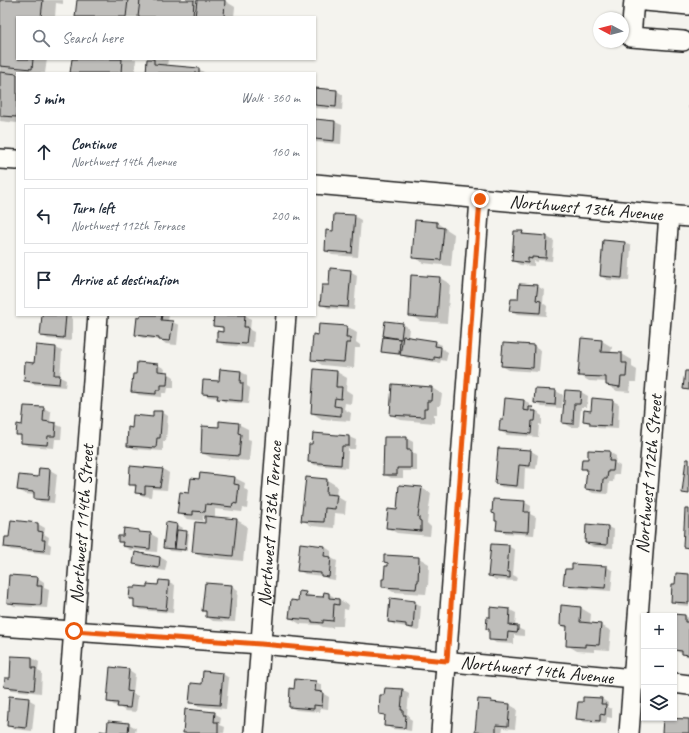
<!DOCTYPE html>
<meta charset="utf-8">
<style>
body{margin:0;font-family:Caveat,sans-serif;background:#f6f6f7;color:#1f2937}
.controls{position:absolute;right:12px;bottom:12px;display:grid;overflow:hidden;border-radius:0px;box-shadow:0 1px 3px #0004}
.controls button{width:36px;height:36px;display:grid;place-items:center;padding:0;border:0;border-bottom:1px solid #e0e1e3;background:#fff;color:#1f2937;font:20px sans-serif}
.compass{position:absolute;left:593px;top:12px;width:36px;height:36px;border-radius:50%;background:#fff;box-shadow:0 1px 3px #0004;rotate:277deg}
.stop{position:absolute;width:12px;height:12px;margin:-9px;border:3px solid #ea580c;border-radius:50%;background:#fff}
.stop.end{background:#ea580c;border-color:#fff;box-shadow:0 1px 4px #0008}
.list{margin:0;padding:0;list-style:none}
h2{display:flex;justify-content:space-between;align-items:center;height:52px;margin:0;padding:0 16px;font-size:17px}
h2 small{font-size:13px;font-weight:400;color:#747a83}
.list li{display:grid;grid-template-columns:26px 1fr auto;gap:12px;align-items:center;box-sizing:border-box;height:56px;margin:0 8px 8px;padding:0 8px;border:1px solid #e0e1e3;border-radius:0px}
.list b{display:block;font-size:15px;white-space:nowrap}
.list p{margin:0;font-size:13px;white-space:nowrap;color:#747a83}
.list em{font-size:13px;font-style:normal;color:#747a83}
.icon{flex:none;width:22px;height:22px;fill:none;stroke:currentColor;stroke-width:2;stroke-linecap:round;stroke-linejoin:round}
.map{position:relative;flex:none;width:689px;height:733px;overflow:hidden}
.search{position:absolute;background:#fff;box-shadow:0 1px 3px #0004;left:16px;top:16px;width:300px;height:44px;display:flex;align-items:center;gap:10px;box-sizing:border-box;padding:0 14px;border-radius:0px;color:#747a83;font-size:15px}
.panel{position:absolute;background:#fff;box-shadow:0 1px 3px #0004;left:16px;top:72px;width:300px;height:244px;border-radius:0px}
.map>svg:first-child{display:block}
</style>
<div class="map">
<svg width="689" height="733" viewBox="0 0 689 733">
<rect width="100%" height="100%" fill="#f4f3ee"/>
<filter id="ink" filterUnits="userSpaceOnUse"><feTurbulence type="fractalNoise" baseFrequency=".025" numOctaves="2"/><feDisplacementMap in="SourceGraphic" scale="8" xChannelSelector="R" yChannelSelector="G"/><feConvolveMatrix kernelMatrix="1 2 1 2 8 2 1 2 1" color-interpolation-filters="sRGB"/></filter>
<g filter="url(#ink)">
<g fill="#0003">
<polygon points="0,0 63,0 63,4 56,3 55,17 17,17 17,59 47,59 45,73 17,73 17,123 0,121"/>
<polygon points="78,0 211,0 225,1 235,7 234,17 76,17"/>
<polygon points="73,59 136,59 135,73 71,73"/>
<polygon points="148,59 168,59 167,66 199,69 205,73 147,73"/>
<polygon points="315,89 337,91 343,95 342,110 315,108"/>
<polygon points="689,93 689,109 688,108"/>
<polygon points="315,120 335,122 342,125 341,144 315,142"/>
<polygon points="354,216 361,220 358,257 332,255 326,251 334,232"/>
<polygon points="437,223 454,234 451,266 423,263 413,257"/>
<polygon points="522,232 528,236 547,237 554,241 552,261 538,260 538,262 534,261 534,266 520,265 513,261"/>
<polygon points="625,243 631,246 629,281 607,280 601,276"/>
<polygon points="350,271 357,275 354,310 328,308 321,304 330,286"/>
<polygon points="440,278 450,284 447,323 420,321 410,315"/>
<polygon points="537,286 544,290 543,303 547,306 546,316 517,314 510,310 518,300"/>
<polygon points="43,315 71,315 71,317 73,319 71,341 48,339 41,335"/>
<polygon points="142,315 169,315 168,321 172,322 179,325 177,345 166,344 161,340 143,338 136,335"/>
<polygon points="215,315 245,315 251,319 250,330 254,332 253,348 224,345 218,342 223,333 224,329 214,325"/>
<polygon points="403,324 409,328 408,337 435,342 442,345 441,348 448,352 446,361 441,360 440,363 407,358 402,355 385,353 382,351 389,339 384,336"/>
<polygon points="347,327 357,333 356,342 360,345 360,348 355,348 354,368 322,365 312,359 319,336"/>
<polygon points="602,341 612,347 611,354 622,354 632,360 632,367 637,370 636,382 631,382 630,392 617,391 607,385 607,382 589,381 579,375"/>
<polygon points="504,344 534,346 541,350 539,372 509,370 502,366"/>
<polygon points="56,348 62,351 60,377 66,380 65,387 32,384 25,381 35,364"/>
<polygon points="158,365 165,369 164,373 168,373 174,377 174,388 168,388 167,393 162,393 162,397 139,395 132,391"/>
<polygon points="241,372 247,375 247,386 250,388 248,404 225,402 218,398 209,397 203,394 220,382"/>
<polygon points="337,372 347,378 346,390 352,394 351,404 345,403 344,409 351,413 350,421 322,419 312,413"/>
<polygon points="432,388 442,394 440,406 437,406 437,414 434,414 434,423 401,420 391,415"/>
<polygon points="536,390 556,391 563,395 562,408 542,407 535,403"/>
<polygon points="566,391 581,392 588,396 587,407 581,407 579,427 570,427 563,423"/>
<polygon points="524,400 530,404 530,408 539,412 539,414 542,416 542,425 539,424 538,437 507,435 500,431 504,421"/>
<polygon points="613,401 619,404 618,429 598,428 584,421 592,412"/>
<polygon points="25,407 44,408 51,412 50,423 55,424 62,427 61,439 55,439 54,448 28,446 22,443 22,437 17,434 23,426"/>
<polygon points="162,412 168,416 166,441 163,441 163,451 134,449 128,445 133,429"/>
<polygon points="238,424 248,429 248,439 251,440 249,461 212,458 202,453 220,428"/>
<polygon points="314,434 349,437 356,440 355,449 348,449 347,468 315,465 309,462 313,445"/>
<polygon points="406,438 413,442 413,453 417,455 417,471 403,471 403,478 391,478 384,474"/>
<polygon points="499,449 531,451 538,455 536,469 525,468 524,489 502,487 496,484"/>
<polygon points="609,452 616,456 615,463 620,466 619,474 614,474 613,482 609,482 608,494 593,493 586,489 588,471 582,468"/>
<polygon points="40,469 50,470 57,474 54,503 41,502 35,498 35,495 25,494 18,490 39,478"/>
<polygon points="163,469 169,473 167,490 152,489 151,497 143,496 136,492 137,488 130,484"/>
<polygon points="200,475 235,478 245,483 244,489 249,491 247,509 243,508 242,512 215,509 215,518 237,520 247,526 243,561 203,557 193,552 205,524 206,516 203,516 203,521 188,519 178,513 200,480"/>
<polygon points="307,478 327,480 337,486 336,496 346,502 345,514 335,513 334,528 312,526 302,520"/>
<polygon points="421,488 431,493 427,523 431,527 430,536 397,533 387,528 398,511"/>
<polygon points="524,502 531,506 530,514 536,517 534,535 504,533 497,529 498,521 496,515 493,513"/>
<polygon points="12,522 38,524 45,528 44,534 49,537 48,543 51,545 50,554 11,550 5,547 10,538"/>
<polygon points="176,524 183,528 182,532 189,534 187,551 181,550 181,552 171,551 164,547"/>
<polygon points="608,527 614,530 613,548 593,547 586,543"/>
<polygon points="125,529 139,531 144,534 151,534 158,538 157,552 130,550 123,546 123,544 119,542 124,537"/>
<polygon points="508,546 515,550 513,575 517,577 516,581 496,580 489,576"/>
<polygon points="325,547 331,551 331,558 337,561 335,580 328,579 323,576 305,574 298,570"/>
<polygon points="136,554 160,557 167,561 165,571 141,567 134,564"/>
<polygon points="385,556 419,558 429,564 428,587 427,587 426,594 393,592 383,586 389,567 389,564 385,562"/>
<polygon points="607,567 613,571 611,591 571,588 564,584 573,571"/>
<polygon points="689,575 689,606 678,605 672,601 676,585"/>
<polygon points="38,578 44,582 44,588 49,590 47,608 14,606 8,602"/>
<polygon points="169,582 175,585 173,613 141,610 135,606 135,601 130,598 148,588 159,586"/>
<polygon points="232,586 238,590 235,622 213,621 207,617 207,613 203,611"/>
<polygon points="305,593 314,597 324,598 329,594 349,605 348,610 344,609 343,626 333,626 333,628 323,627 319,625 300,624 290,618"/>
<polygon points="415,602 421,606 419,631 413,630 407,627 395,625 389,622"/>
<polygon points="581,608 591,614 590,624 601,625 611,631 609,650 595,649 595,652 577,651 567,645 568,629 561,625"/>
<polygon points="510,610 516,613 515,627 524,631 524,636 514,635 514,644 496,643 490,639 490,630 487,629"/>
<polygon points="685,616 689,618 689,657 674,650"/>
<polygon points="12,657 32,658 39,662 38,671 42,673 41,693 12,690 5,686 10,680"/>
<polygon points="129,670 135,674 133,694 138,696 136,712 125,711 118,706 114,705 108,702"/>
<polygon points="223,674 229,678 226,709 197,706 190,702 203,685"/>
<polygon points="316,682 322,685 322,693 329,697 328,709 321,708 320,712 296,710 290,707 295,690"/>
<polygon points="402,690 409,694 407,714 409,715 409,718 412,720 411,731 405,730 407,716 405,716 403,730 392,729 385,725 386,717 380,714"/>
<polygon points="28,699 35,703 32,731 14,729 8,726"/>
<polygon points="602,699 608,703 608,707 612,709 612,718 607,717 606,724 584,722 577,718"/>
<polygon points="492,701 497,704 510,705 517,709 515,729 503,728 502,733 479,733 476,731"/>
<polygon points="214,713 221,717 220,725 225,727 224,733 184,733"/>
<polygon points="109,722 129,724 136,728 135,733 108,733"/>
</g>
<g fill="#bebdba" stroke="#1c1c1c">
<polygon points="0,0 43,0 41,17 17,17 17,59 33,59 32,69 0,66"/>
<polygon points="77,0 128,0 126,17 75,17"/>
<polygon points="140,0 194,0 193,17 138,17"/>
<polygon points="197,0 225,0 224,17 195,17"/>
<polygon points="72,59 122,59 121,73 70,73"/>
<polygon points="147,59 154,59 154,64 199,68 199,73 146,73"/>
<polygon points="0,72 17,74 17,117 0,116"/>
<polygon points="315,88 337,90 336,107 315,105"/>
<polygon points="315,119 335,121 334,141 315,139"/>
<polygon points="334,214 355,215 352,253 325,251 326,230 333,231"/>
<polygon points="415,220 437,222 437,227 444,228 441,260 412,258"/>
<polygon points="514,231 523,231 522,234 547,236 546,258 532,257 532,259 528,258 528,263 512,261"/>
<polygon points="603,240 625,242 622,278 600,276"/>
<polygon points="330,268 351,270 348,307 320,305 322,285 329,285"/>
<polygon points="411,275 440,277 437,318 409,316"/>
<polygon points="519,284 538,285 536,300 541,301 540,313 509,311 511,299 518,299"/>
<polygon points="42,315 66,315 64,338 40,336"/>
<polygon points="141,315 162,315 161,320 173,321 170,341 159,340 159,338 135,335 137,317 140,318"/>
<polygon points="214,315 245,315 244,327 248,327 246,344 217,342 217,331 223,332 223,327 213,326"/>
<polygon points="385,321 403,323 401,339 383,336"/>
<polygon points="319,324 347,326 346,338 350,338 350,343 346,343 344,362 311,360 313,334 318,335"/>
<polygon points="403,336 436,341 435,346 441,347 440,358 434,357 434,360 400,355"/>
<polygon points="383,337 400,339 399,354 381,352"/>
<polygon points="581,338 602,340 601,352 622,353 622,363 627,363 626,377 621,377 620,387 606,385 606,377 578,376"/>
<polygon points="503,343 534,345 533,368 501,366"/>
<polygon points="36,345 56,347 54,375 60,375 59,384 24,381 25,362 34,363"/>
<polygon points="137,362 158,364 158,371 168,372 167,385 161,385 161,390 156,390 156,394 131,392 133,374 136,374"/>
<polygon points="220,369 241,371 240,383 243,383 242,401 217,399 218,395 202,394 203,380 219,381"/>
<polygon points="314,369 337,371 336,387 342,387 341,399 335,398 334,406 341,407 341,416 311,413"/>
<polygon points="685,371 689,371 689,390 683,389"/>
<polygon points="392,384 432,387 431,401 427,401 427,409 424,409 424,417 390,415"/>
<polygon points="535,389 556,390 555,405 534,403"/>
<polygon points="565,390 581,391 580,404 574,404 573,424 562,423"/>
<polygon points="505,398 524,400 523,410 529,411 529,407 533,407 532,411 536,411 535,421 532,421 531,434 499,431 500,420 503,420"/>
<polygon points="592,398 613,400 611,426 590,425 590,422 583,421 584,410 591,411"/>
<polygon points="24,406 44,407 43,421 56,423 55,436 48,436 47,445 21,443 21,435 16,435 17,424 22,425"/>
<polygon points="153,411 162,411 160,438 157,438 156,448 127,446 128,427 132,428 133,415 153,417"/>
<polygon points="219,421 239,423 238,433 241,434 239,456 201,453 202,426 219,427"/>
<polygon points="313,433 349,436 349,446 342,446 341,465 308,462 309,444 312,444"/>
<polygon points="384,437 407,437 407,450 411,450 411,468 397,468 397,475 383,475"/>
<polygon points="498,448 531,450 530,466 519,465 517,486 495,484"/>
<polygon points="588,450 610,451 609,461 614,461 613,471 608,471 607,479 603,479 602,491 585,489 587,469 581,469 582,459 588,459"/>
<polygon points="686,459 689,459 689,494 682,493"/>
<polygon points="130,466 163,469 160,487 145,486 145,494 135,493 136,485 129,485"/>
<polygon points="39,468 50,469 48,500 34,499 34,492 17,490 19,475 38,477"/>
<polygon points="200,473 235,477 234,484 239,485 237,504 233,503 232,507 206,504 205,512 193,511 193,515 177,514 180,492 189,493 191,478 199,479"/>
<polygon points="306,477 327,479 326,494 337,495 335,509 325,508 324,522 301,521"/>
<polygon points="399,485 422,487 418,517 419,517 419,520 421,521 421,531 386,528 388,509 397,510"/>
<polygon points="493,499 525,501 524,512 529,512 528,532 496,530 497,521 495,521 495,514 492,513"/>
<polygon points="685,509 689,509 689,548 683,547"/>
<polygon points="205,516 237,519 233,556 192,552 195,522 205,523"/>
<polygon points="11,520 38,523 38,531 43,532 42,540 45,540 44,551 4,547 5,537 9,537"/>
<polygon points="166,522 177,524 174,549 163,548"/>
<polygon points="586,524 608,526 607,545 585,543"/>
<polygon points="124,528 139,530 139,532 151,533 150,549 122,546 123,542 118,542 118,536 123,536"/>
<polygon points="177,530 187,531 185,550 175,549"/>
<polygon points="300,543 325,546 324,556 331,557 329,577 321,576 321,573 297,571"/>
<polygon points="491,544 509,545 507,572 510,572 510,578 488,576"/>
<polygon points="135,552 160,557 159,568 133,564"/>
<polygon points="384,555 419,557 418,582 417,582 416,589 382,587 382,579 384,579 385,566 388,566 388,563 384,562"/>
<polygon points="572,564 607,566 605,588 563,585 565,569 572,569"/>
<polygon points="676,573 689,574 689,603 671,602 672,584 675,584"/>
<polygon points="9,575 38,577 37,586 42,586 41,605 7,603"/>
<polygon points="159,580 169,581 166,610 134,607 134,599 129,599 130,588 135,588 136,586 147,587 147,584 158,585"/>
<polygon points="205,583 232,585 229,619 206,617 206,611 202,611"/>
<polygon points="299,591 306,592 305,596 323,597 324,592 329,593 329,598 339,599 339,605 334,604 333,621 323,620 323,623 312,622 312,620 289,618 291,600 298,601"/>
<polygon points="390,598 415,601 413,628 406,627 406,624 388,622"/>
<polygon points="561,605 581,607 580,622 601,624 599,645 585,644 585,647 566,646 567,626 560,625"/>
<polygon points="490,607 510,609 509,625 518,626 518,629 517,633 508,632 507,641 489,640 489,629 486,629 487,617 490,617"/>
<polygon points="673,614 685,615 685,622 689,622 689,655 682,654 682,651 674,650"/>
<polygon points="11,656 32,657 32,668 36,668 34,690 4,687 5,678 10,678"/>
<polygon points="110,667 129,669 127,691 132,692 130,708 117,707 118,703 107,702"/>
<polygon points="203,671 223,673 220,705 189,703 191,683 202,684"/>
<polygon points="295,679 316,681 315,691 323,692 322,706 314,705 314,709 289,707 290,688 294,689"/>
<polygon points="385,688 403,689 401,710 403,710 403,715 406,715 405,728 384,726 385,715 379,714 380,695 384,695"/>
<polygon points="9,696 29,698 26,728 7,726"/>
<polygon points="583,697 602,698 601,704 606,704 605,715 600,714 600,721 576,719 578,702 583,702"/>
<polygon points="478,699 492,700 491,702 510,704 508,726 496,725 496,733 475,732"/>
<polygon points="185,709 215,712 214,722 218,722 218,733 183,733"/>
<polygon points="663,718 689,719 689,733 662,733"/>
<polygon points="108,721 129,723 128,733 100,733 100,731 107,732"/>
</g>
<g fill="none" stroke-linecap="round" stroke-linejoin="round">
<g stroke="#1c1c1c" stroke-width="22">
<g id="minor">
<polyline points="683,41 631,37 634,0 689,5"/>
<polyline points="0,159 17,160"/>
<polyline points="315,184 689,217"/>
<polyline points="0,626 261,644 644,680"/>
<polyline points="674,683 689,685"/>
<polyline points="66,733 98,315"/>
<polyline points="254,733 286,315"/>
<polyline points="441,733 480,199"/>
<polyline points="629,733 669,215"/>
</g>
</g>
<use href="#minor" stroke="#fdfcf7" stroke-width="19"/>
</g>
</g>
<g fill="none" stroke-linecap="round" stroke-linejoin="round" filter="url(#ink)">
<polyline stroke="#ea580c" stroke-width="5" points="74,631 261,644 447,661 480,199"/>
</g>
<g text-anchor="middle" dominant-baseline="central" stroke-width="3" stroke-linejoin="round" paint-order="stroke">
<g font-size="19" fill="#1c1c1c" stroke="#fdfcf7">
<text transform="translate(586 208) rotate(5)">Northwest 13th Avenue</text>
<text transform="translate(649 474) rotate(-85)">Northwest 112th Street</text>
<text transform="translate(82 524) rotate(-86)">Northwest 114th Street</text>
<text transform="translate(270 524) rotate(-86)">Northwest 113th Terrace</text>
<text transform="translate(537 670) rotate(6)">Northwest 14th Avenue</text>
</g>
</g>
</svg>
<div class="controls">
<button>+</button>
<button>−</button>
<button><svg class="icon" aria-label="layers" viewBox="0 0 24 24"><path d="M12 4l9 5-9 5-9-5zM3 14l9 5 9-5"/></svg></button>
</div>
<svg class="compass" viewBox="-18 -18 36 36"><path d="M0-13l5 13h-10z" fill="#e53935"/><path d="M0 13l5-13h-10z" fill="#747a83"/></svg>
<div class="stop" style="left:74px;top:631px"></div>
<div class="stop end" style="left:480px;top:199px"></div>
<div class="search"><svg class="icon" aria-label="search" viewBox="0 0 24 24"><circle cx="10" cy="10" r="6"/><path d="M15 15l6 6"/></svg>Search here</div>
<section class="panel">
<h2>5 min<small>Walk · 360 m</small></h2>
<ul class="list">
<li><svg class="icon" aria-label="ahead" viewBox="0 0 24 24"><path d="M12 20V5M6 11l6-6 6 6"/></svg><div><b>Continue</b><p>Northwest 14th Avenue</p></div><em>160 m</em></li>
<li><svg class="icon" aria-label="left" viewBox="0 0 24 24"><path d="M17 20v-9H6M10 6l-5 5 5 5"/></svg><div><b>Turn left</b><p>Northwest 112th Terrace</p></div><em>200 m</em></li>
<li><svg class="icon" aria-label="arrive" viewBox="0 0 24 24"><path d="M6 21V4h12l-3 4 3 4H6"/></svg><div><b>Arrive at destination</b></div></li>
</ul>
</section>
</div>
